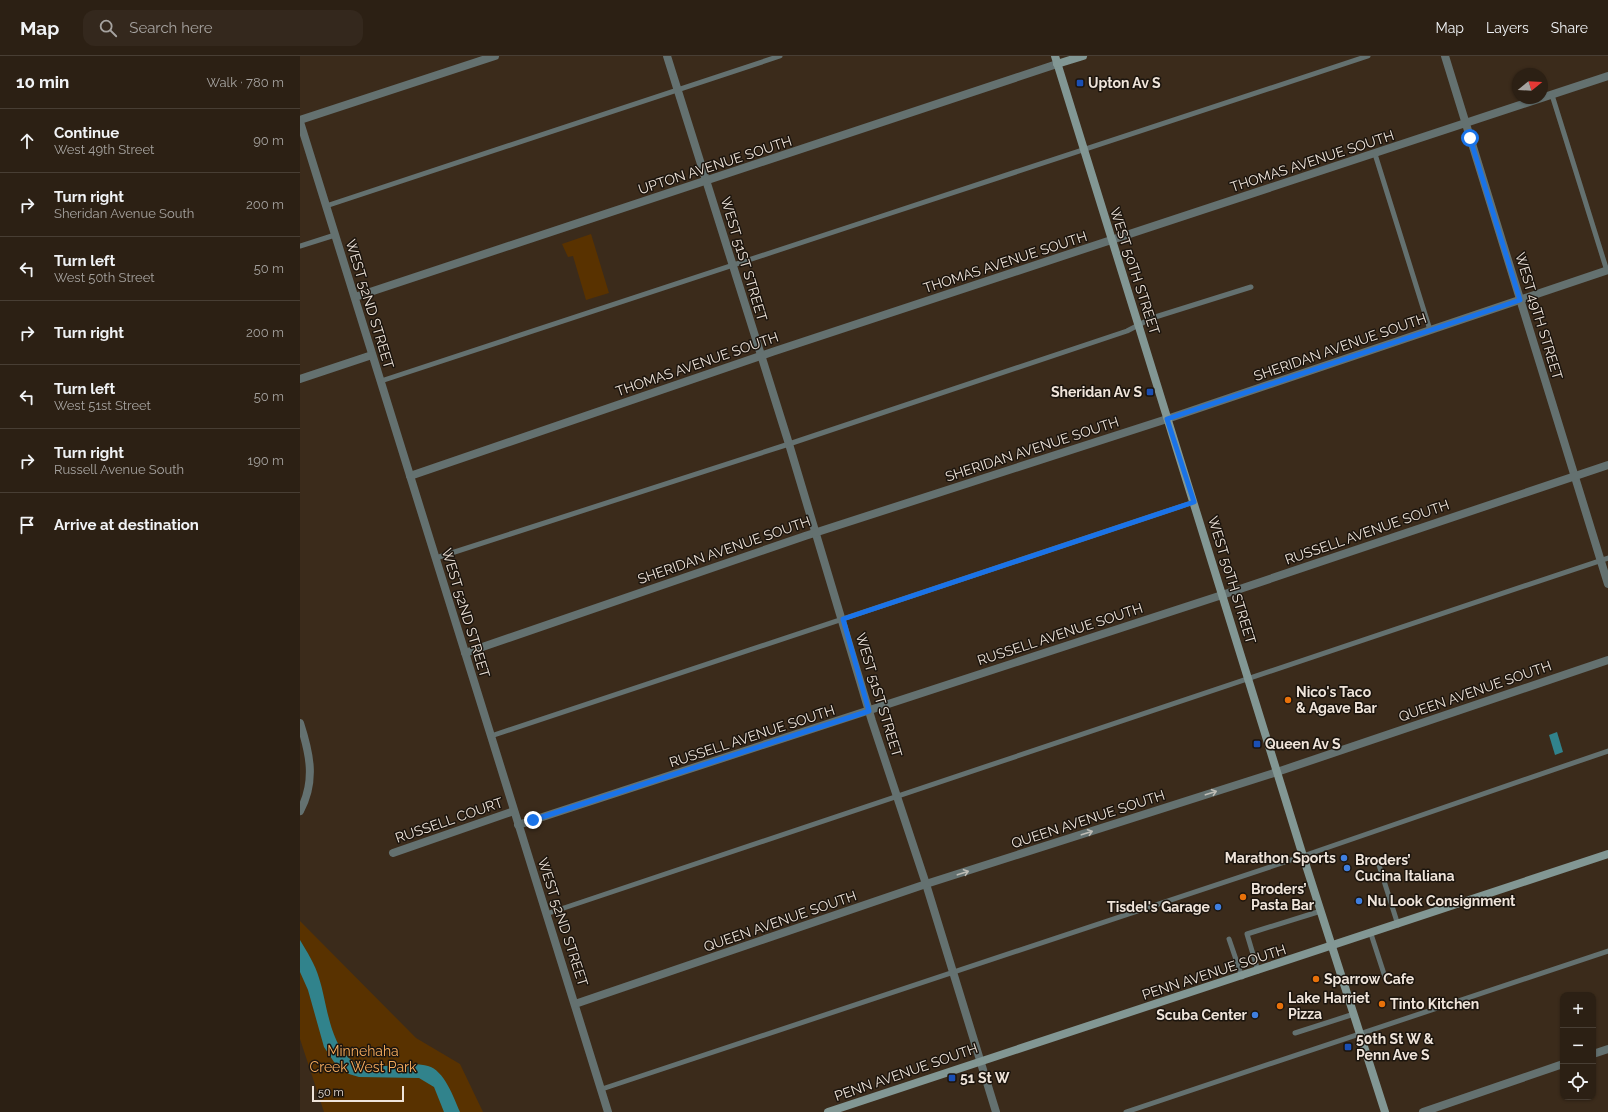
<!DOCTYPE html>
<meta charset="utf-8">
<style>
body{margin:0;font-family:Raleway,sans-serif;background:#34281d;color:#f1f3f6}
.controls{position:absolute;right:12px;bottom:12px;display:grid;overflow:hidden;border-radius:8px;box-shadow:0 1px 3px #0004}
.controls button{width:36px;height:36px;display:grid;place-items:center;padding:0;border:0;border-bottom:1px solid #483e34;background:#2c2014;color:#f1f3f6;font:20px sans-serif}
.compass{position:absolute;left:1212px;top:12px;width:36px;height:36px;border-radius:50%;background:#2c2014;box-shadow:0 1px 3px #0004;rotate:72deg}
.scale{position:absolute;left:12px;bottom:10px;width:92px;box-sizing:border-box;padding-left:4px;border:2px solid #efe4da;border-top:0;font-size:11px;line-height:14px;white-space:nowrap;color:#efe4da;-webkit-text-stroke:3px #1c150e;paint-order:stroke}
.stop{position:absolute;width:12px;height:12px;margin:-9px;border:3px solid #1a73e8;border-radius:50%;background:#fff}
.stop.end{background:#1a73e8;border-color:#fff;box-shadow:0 1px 4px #0008}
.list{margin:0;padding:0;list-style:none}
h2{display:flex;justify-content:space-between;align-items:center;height:52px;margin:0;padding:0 16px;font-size:17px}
h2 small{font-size:13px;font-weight:400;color:#a6a3a0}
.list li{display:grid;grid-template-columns:26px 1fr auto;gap:12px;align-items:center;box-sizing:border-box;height:64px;padding:0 16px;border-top:1px solid #483e34}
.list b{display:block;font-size:15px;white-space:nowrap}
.list p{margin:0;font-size:13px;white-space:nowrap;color:#a6a3a0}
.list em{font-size:13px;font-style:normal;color:#a6a3a0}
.icon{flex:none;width:22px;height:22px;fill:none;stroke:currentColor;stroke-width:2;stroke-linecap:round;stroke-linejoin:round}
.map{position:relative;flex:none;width:1308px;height:1056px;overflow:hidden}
header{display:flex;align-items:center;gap:24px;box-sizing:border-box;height:56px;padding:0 20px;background:#2c2014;border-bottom:1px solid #483e34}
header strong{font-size:19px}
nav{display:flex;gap:22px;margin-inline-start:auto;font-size:14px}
.search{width:280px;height:36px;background:#34281d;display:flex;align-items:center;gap:10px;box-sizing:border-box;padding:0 14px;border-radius:12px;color:#a6a3a0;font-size:15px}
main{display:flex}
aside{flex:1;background:#2c2014}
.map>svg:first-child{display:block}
</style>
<header>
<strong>Map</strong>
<div class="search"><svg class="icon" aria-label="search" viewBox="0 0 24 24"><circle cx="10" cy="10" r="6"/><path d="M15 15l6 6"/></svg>Search here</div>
<nav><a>Map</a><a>Layers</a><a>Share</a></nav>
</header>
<main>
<aside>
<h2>10 min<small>Walk · 780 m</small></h2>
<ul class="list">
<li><svg class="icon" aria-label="ahead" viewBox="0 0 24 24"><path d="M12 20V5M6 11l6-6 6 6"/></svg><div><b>Continue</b><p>West 49th Street</p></div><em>90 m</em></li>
<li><svg class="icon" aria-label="right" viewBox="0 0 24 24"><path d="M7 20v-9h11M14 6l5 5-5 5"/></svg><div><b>Turn right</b><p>Sheridan Avenue South</p></div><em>200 m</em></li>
<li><svg class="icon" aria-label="left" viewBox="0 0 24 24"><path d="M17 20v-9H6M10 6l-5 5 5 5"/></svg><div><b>Turn left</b><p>West 50th Street</p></div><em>50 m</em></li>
<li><svg class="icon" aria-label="right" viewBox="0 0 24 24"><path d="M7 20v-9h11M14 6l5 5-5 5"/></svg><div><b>Turn right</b></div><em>200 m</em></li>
<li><svg class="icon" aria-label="left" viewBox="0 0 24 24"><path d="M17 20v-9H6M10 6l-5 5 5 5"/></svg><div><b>Turn left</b><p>West 51st Street</p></div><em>50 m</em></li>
<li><svg class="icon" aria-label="right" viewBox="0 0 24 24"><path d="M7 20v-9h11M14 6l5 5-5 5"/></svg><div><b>Turn right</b><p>Russell Avenue South</p></div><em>190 m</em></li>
<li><svg class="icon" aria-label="arrive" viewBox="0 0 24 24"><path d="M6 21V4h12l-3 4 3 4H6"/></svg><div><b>Arrive at destination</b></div></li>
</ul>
</aside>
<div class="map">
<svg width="1308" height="1056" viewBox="0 0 1308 1056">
<rect width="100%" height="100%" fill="#3b2b1b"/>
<g fill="#593200">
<polygon points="291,178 309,237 286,244 273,200 268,201 262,188"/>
<polygon points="0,865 116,982 160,1008 183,1056 24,1056 0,983"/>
</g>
<g fill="#31838c">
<polygon points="1257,676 1263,696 1255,699 1249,679"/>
<path d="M0,884C7,896 15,908 19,922C28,949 29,994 58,1008C65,1011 74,1010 82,1010C94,1010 116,1006 128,1010C144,1014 154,1042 160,1056H144L134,1031L119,1022L59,1021L49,1018L34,1006L24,991L8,934L0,916Z"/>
</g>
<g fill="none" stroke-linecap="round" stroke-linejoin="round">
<g stroke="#647170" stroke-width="5">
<polyline points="1252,39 1307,215"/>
<polyline points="1075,98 1130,274"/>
<polyline points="26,150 480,0"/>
<polyline points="0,190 35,179"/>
<path d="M81,325C410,218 739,107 1068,0"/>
<polyline points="136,502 489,388 827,275 852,262 951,231"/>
<polyline points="191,680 894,446"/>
<polyline points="1078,806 1098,869"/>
<polyline points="246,858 1308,502"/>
<polyline points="1071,878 1085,921"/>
<polyline points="929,883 942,921"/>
<polyline points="958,915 947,878 1021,855"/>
<polyline points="995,977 1054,958"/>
<polyline points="302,1033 1003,800 1308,695"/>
<polyline points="826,1056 1308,895"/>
</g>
<g stroke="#647170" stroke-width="8">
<polyline points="367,0 489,388 572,665 626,828 696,1056"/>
<polyline points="1145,0 1308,528"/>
<polyline points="0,64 195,0"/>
<polyline points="0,66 308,1056"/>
<polyline points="55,241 757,8"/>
<polyline points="0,323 72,299"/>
<polyline points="110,420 472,296 1308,20"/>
<polyline points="165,597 505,480 867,363 1308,214"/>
<path d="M0,667C10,698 16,725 0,755"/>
<polyline points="218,769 922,539 1308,409"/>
<polyline points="93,797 214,755"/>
<polyline points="275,948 626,828 977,716 1308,604"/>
<polyline points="1293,998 1308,993"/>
<polyline points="1123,1056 1263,1008"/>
</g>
<g stroke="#829794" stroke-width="8">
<polyline points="755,0 1003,800 1085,1056"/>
<polyline points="757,8 783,0"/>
<polyline points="528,1056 1308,798"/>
</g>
</g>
<defs><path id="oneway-shaft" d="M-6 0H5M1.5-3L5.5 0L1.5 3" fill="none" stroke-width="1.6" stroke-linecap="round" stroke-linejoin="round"/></defs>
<g stroke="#bebcb5">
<use href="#oneway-shaft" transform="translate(911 737) rotate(-18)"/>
<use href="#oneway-shaft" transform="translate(787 777) rotate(-18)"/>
<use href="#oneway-shaft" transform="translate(663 817) rotate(-18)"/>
</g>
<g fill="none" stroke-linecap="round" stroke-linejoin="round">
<polyline stroke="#1a73e8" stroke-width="5" points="233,764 569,655 543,563 894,446 867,363 1220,244 1170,82"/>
</g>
<g fill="#1a4fb4" stroke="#1c150e" stroke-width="1.5">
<rect x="776" y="23" width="8" height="8" rx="2"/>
<rect x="846" y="332" width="8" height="8" rx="2"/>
<rect x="953" y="684" width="8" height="8" rx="2"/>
<rect x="1044" y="987" width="8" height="8" rx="2"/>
<rect x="648" y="1018" width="8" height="8" rx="2"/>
</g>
<g fill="#e8710a" stroke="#1c150e" stroke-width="1.5">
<circle cx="988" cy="644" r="4"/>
<circle cx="943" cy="841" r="4"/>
<circle cx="1016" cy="923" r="4"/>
<circle cx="1082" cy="948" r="4"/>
<circle cx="980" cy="950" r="4"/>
</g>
<g fill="#3f7fe0" stroke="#1c150e" stroke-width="1.5">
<circle cx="1044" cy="802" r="4"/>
<circle cx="1047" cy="812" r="4"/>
<circle cx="1059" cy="845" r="4"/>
<circle cx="918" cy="851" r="4"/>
<circle cx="955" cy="959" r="4"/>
</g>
<g text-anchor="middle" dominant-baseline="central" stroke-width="3" stroke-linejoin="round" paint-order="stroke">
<g font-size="14" font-weight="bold" fill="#efe4da" stroke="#1c150e" text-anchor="start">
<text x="788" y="27">Upton Av S</text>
<text x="842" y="336" text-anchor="end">Sheridan Av S</text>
<text x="996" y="636">Nico's Taco<tspan x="996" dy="16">&amp; Agave Bar</tspan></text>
<text x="965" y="688">Queen Av S</text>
<text x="1036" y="802" text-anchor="end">Marathon Sports</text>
<text x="1055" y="804">Broders’<tspan x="1055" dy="16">Cucina Italiana</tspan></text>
<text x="951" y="833">Broders’<tspan x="951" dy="16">Pasta Bar</tspan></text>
<text x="1067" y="845">Nu Look Consignment</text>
<text x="910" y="851" text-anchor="end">Tisdel's Garage</text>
<text x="1024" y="923">Sparrow Cafe</text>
<text x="988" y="942">Lake Harriet<tspan x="988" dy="16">Pizza</tspan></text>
<text x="1090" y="948">Tinto Kitchen</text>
<text x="947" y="959" text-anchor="end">Scuba Center</text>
<text x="1056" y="983">50th St W &amp;<tspan x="1056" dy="16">Penn Ave S</tspan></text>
<text x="660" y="1022">51 St W</text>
</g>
<g font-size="14" fill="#efe4da" stroke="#1c150e">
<text transform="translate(1012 105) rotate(-18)">THOMAS AVENUE SOUTH</text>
<text transform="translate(415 109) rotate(-18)">UPTON AVENUE SOUTH</text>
<text transform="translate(444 203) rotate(73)">WEST 51ST STREET</text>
<text transform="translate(705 206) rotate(-18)">THOMAS AVENUE SOUTH</text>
<text transform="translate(835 215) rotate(72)">WEST 50TH STREET</text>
<text transform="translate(70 248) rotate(73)">WEST 52ND STREET</text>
<text transform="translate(1239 260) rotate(73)">WEST 49TH STREET</text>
<text transform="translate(1040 291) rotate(-19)">SHERIDAN AVENUE SOUTH</text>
<text transform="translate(397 308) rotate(-19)">THOMAS AVENUE SOUTH</text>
<text transform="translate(732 393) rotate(-18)">SHERIDAN AVENUE SOUTH</text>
<text transform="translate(1067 476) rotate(-19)">RUSSELL AVENUE SOUTH</text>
<text transform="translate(424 494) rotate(-19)">SHERIDAN AVENUE SOUTH</text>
<text transform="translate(932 524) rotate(73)">WEST 50TH STREET</text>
<text transform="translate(166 557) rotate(73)">WEST 52ND STREET</text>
<text transform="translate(760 578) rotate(-18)">RUSSELL AVENUE SOUTH</text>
<text transform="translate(1175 635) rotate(-19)">QUEEN AVENUE SOUTH</text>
<text transform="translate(579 639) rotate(73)">WEST 51ST STREET</text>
<text transform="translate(452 680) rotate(-18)">RUSSELL AVENUE SOUTH</text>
<text transform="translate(788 763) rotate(-18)">QUEEN AVENUE SOUTH</text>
<text transform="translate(149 764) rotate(-19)">RUSSELL COURT</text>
<text transform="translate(480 865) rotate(-19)">QUEEN AVENUE SOUTH</text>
<text transform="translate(263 866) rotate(72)">WEST 52ND STREET</text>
<text transform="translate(914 916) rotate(-18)">PENN AVENUE SOUTH</text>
<text transform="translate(606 1016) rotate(-19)">PENN AVENUE SOUTH</text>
</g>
<g font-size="14" fill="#f7ad5e" stroke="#1c150e">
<text x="63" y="995">Minnehaha<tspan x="63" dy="16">Creek West Park</tspan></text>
</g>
</g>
</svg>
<div class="controls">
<button>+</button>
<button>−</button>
<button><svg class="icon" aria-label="locate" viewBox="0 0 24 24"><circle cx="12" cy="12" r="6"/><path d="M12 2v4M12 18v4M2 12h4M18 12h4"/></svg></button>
</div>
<svg class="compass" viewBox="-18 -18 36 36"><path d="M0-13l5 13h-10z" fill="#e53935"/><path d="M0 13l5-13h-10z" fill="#a6a3a0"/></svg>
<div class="scale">50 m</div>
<div class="stop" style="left:1170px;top:82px"></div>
<div class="stop end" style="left:233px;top:764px"></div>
</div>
</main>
